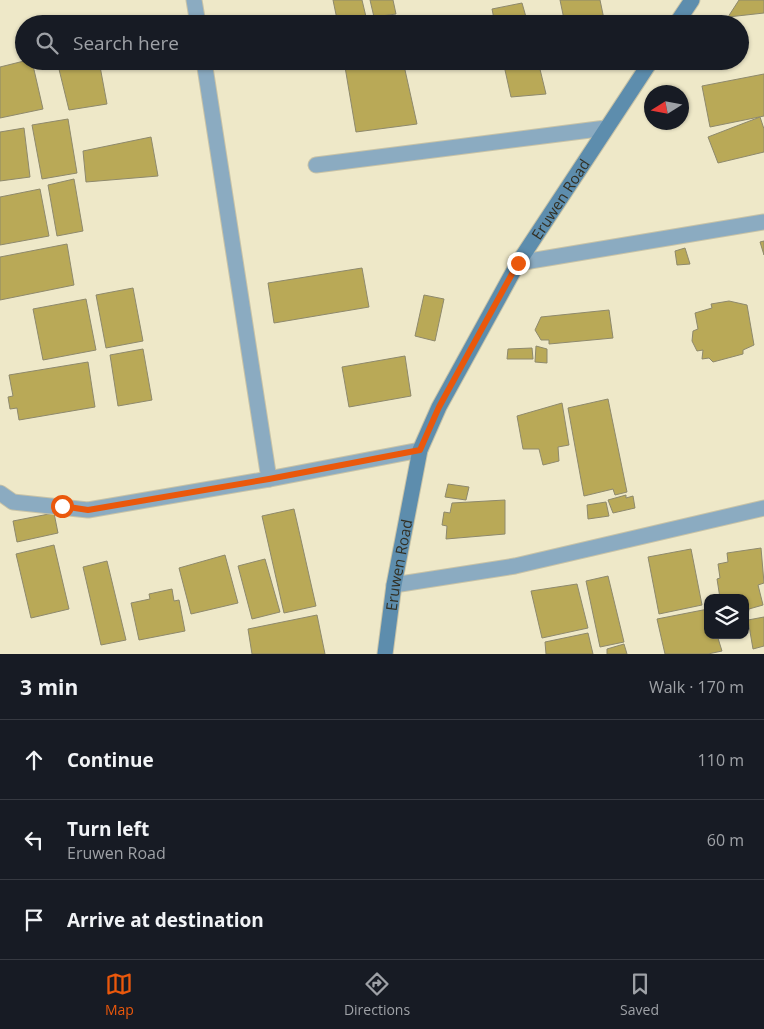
<!DOCTYPE html>
<meta charset="utf-8">
<style>
body{margin:0;font-family:"Open Sans",sans-serif;background:#242831;color:#f1f3f6}
.controls{position:absolute;right:15px;bottom:15px;display:grid;overflow:hidden;border-radius:10px;box-shadow:0 1px 4px #0004}
.controls button{width:45px;height:45px;display:grid;place-items:center;padding:0;border:0;border-bottom:1px solid #363941;background:#171b24;color:#f1f3f6;font:25px sans-serif}
.compass{position:absolute;left:644px;top:85px;width:45px;height:45px;border-radius:50%;background:#171b24;box-shadow:0 1px 4px #0004;rotate:259deg}
.stop{position:absolute;width:15px;height:15px;margin:-11px;border:4px solid #ea580c;border-radius:50%;background:#fff}
.stop.end{background:#ea580c;border-color:#fff;box-shadow:0 1px 5px #0008}
.list{margin:0;padding:0;list-style:none}
h2{display:flex;justify-content:space-between;align-items:center;height:65px;margin:0;padding:0 20px;font-size:21px}
h2 small{font-size:16px;font-weight:400;color:#9ea1a6}
.list li{display:grid;grid-template-columns:32px 1fr auto;gap:15px;align-items:center;box-sizing:border-box;height:80px;padding:0 20px;border-top:1px solid #363941}
.list b{display:block;font-size:19px;white-space:nowrap}
.list p{margin:0;font-size:16px;white-space:nowrap;color:#9ea1a6}
.list em{font-size:16px;font-style:normal;color:#9ea1a6}
.icon{flex:none;width:28px;height:28px;fill:none;stroke:currentColor;stroke-width:2;stroke-linecap:round;stroke-linejoin:round}
.map{position:relative;flex:none;width:764px;height:654px;overflow:hidden}
.search{position:absolute;background:#171b24;box-shadow:0 1px 4px #0004;left:15px;right:15px;top:15px;height:55px;display:flex;align-items:center;gap:12px;box-sizing:border-box;padding:0 18px;border-radius:28px;color:#9ea1a6;font-size:19px}
.sheet{height:305px;background:#171b24}
nav{display:flex;justify-content:space-around;align-items:center;box-sizing:border-box;height:70px;border-top:1px solid #363941;background:#171b24;font-size:14px;color:#9ea1a6}
nav a{display:grid;justify-items:center;gap:2px}
nav .on{color:#ea580c}
.map>svg:first-child{display:block}
</style>
<div class="map">
<svg width="764" height="654" viewBox="0 0 764 654">
<rect width="100%" height="100%" fill="#eee8c8"/>
<g fill="#b9a957" stroke="#8e896c">
<polygon points="333,0 362,0 367,21 338,24"/>
<polygon points="370,0 393,0 396,14 374,17"/>
<polygon points="560,0 600,0 605,24 565,24"/>
<polygon points="739,0 764,0 764,13 728,17"/>
<polygon points="522,3 528,24 495,24 492,9"/>
<polygon points="24,61 32,61 43,109 0,118 0,67"/>
<polygon points="57,61 99,61 107,104 69,110"/>
<polygon points="344,61 403,61 417,124 356,132"/>
<polygon points="503,61 538,61 546,94 511,97"/>
<polygon points="764,74 764,116 710,127 702,86"/>
<polygon points="760,117 764,129 764,152 718,163 708,137"/>
<polygon points="68,119 77,173 42,179 32,125"/>
<polygon points="24,128 30,177 0,181 0,132"/>
<polygon points="151,137 158,176 86,182 83,151"/>
<polygon points="74,179 83,231 57,236 48,185"/>
<polygon points="40,189 49,236 0,245 0,197"/>
<polygon points="764,241 764,255 760,242"/>
<polygon points="67,244 74,285 0,300 0,257"/>
<polygon points="685,248 690,264 677,265 675,251"/>
<polygon points="362,268 369,307 274,323 268,283"/>
<polygon points="133,288 143,341 106,348 96,295"/>
<polygon points="424,295 444,299 435,341 415,336"/>
<polygon points="86,299 96,350 43,360 33,309"/>
<polygon points="729,301 747,305 754,345 743,350 743,354 713,362 709,358 702,359 703,350 697,351 692,341 693,331 698,329 695,313 712,308 711,304"/>
<polygon points="609,310 613,338 549,344 549,340 541,340 535,330 541,317"/>
<polygon points="536,346 547,349 547,363 535,362"/>
<polygon points="532,348 533,359 507,359 508,349"/>
<polygon points="143,349 152,400 118,406 110,355"/>
<polygon points="405,356 411,396 349,407 342,367"/>
<polygon points="88,362 95,407 19,420 17,408 10,409 8,397 13,396 9,375"/>
<polygon points="608,399 627,492 615,495 613,489 584,496 568,408"/>
<polygon points="562,403 569,445 558,447 559,461 543,465 539,449 523,449 517,416"/>
<polygon points="448,484 469,487 466,500 445,497"/>
<polygon points="626,495 626,498 633,496 635,508 613,513 608,500"/>
<polygon points="505,500 505,534 446,539 447,526 442,525 444,512 450,513 452,503"/>
<polygon points="606,502 609,516 588,519 587,505"/>
<polygon points="294,509 316,606 284,613 262,516"/>
<polygon points="54,513 58,533 17,542 13,521"/>
<polygon points="54,545 69,609 31,618 16,554"/>
<polygon points="761,548 764,583 758,585 763,605 749,609 748,615 745,616 745,598 720,598 717,579 720,578 718,564 728,562 727,553"/>
<polygon points="691,549 702,605 659,614 648,557"/>
<polygon points="225,555 238,603 191,614 179,568"/>
<polygon points="265,559 280,612 252,619 238,566"/>
<polygon points="107,561 126,640 101,645 83,567"/>
<polygon points="608,576 624,642 600,647 586,581"/>
<polygon points="577,584 588,628 542,638 531,591"/>
<polygon points="172,589 174,601 179,600 185,631 139,640 131,603 150,599 149,594"/>
<polygon points="708,609 708,635 717,635 722,651 708,654 665,654 657,619"/>
<polygon points="317,615 325,654 252,654 248,629"/>
<polygon points="764,617 764,646 753,649 748,620"/>
<polygon points="588,633 593,654 546,654 545,642"/>
<polygon points="624,644 627,654 607,654 607,649"/>
</g>
<g fill="none" stroke-linecap="round" stroke-linejoin="round">
<g stroke="#c8c3a7" stroke-width="17">
<g id="street">
<polyline points="194,0 198,24"/>
<polyline points="204,61 269,479"/>
<polyline points="316,165 606,128"/>
<polyline points="518,263 764,222"/>
<polyline points="0,493 13,502 88,510 269,479 420,450"/>
<polyline points="394,585 515,566 764,508"/>
</g>
</g>
<g stroke="#c8c3a7" stroke-width="17">
<g id="secondary">
<polyline points="676,24 692,0"/>
<path id="s1" d="M385,654L394,585L420,450L439,407L518,263L651,61"/>
</g>
</g>
<use href="#street" stroke="#8babc1" stroke-width="15"/>
<use href="#secondary" stroke="#5d8dad" stroke-width="15"/>
</g>
<g fill="none" stroke-linecap="round" stroke-linejoin="round">
<polyline stroke="#ea580c" stroke-width="6" points="62,506 88,510 269,479 420,450 439,407 518,263"/>
</g>
<g text-anchor="middle" dominant-baseline="central" stroke-width="4" stroke-linejoin="round" paint-order="stroke">
<g font-size="15" fill="#323024" stroke="#fbf5d5">
<text stroke="none"><textPath href="#s1" startOffset="495">Eruwen Road</textPath></text>
<text stroke="none"><textPath href="#s1" startOffset="90">Eruwen Road</textPath></text>
</g>
</g>
</svg>
<div class="controls">
<button><svg class="icon" aria-label="layers" viewBox="0 0 24 24"><path d="M12 4l9 5-9 5-9-5zM3 14l9 5 9-5"/></svg></button>
</div>
<svg class="compass" viewBox="-18 -18 36 36"><path d="M0-13l5 13h-10z" fill="#e53935"/><path d="M0 13l5-13h-10z" fill="#9ea1a6"/></svg>
<div class="stop" style="left:62px;top:506px"></div>
<div class="stop end" style="left:518px;top:263px"></div>
<div class="search"><svg class="icon" aria-label="search" viewBox="0 0 24 24"><circle cx="10" cy="10" r="6"/><path d="M15 15l6 6"/></svg>Search here</div>
</div>
<section class="sheet">
<h2>3 min<small>Walk · 170 m</small></h2>
<ul class="list">
<li><svg class="icon" aria-label="ahead" viewBox="0 0 24 24"><path d="M12 20V5M6 11l6-6 6 6"/></svg><div><b>Continue</b></div><em>110 m</em></li>
<li><svg class="icon" aria-label="left" viewBox="0 0 24 24"><path d="M17 20v-9H6M10 6l-5 5 5 5"/></svg><div><b>Turn left</b><p>Eruwen Road</p></div><em>60 m</em></li>
<li><svg class="icon" aria-label="arrive" viewBox="0 0 24 24"><path d="M6 21V4h12l-3 4 3 4H6"/></svg><div><b>Arrive at destination</b></div></li>
</ul>
</section>
<nav>
<a class="on"><svg class="icon" aria-label="map" viewBox="0 0 24 24"><path d="M3 6l6-2 6 2 6-2v14l-6 2-6-2-6 2zM9 4v14M15 6v14"/></svg>Map</a>
<a><svg class="icon" aria-label="directions" viewBox="0 0 24 24"><path d="M12 3l9 9-9 9-9-9zM9 14v-3h6M13 9l2 2-2 2"/></svg>Directions</a>
<a><svg class="icon" aria-label="saved" viewBox="0 0 24 24"><path d="M7 4h10v16l-5-4-5 4z"/></svg>Saved</a>
</nav>
